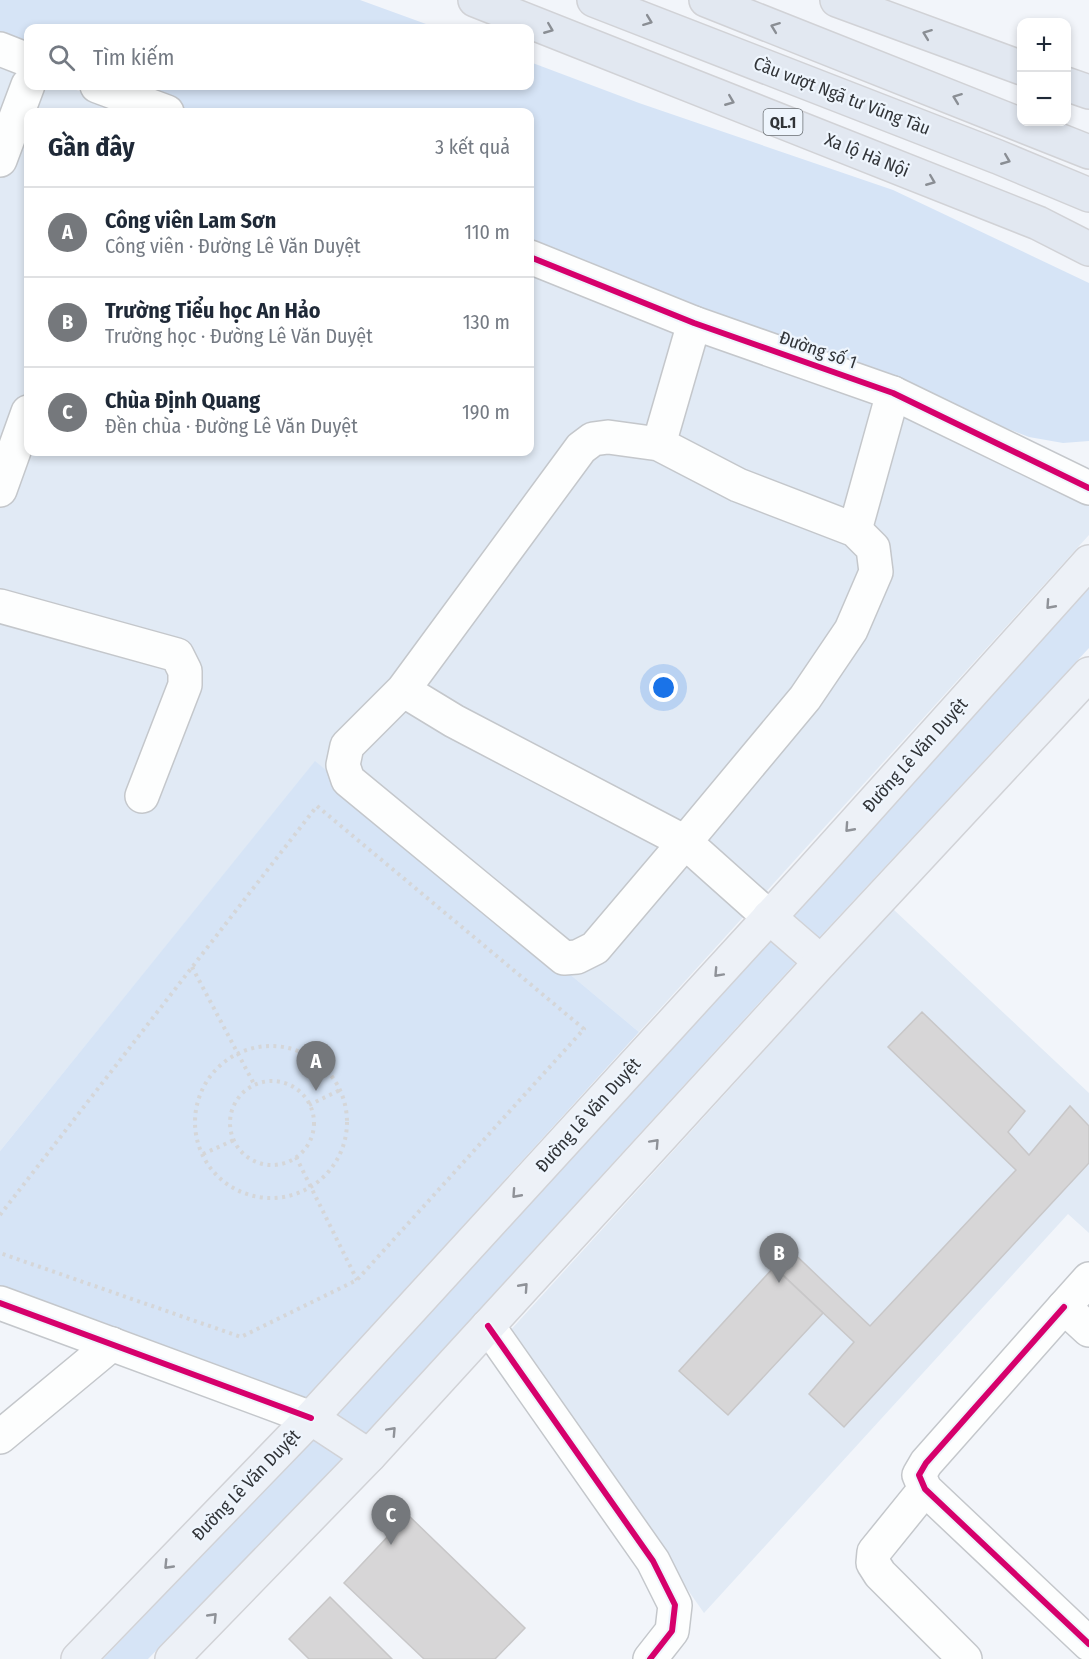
<!DOCTYPE html>
<html lang="vi">
<meta charset="utf-8">
<style>
body{margin:0;font-family:"Fira Sans Condensed",sans-serif;background:#f2f2f3;color:#1f2937}
.controls{position:absolute;right:18px;top:18px;display:grid;overflow:hidden;border-radius:12px;box-shadow:0 3px 9px #0003}
.controls button{width:54px;height:54px;display:grid;place-items:center;padding:0;border:0;border-bottom:2px solid #e0e1e3;background:#fff;color:#1f2937;font:30px sans-serif}
.you{position:absolute;left:664px;top:688px;width:21px;height:21px;margin:-15px;border:4px solid #fff;border-radius:50%;background:#1a73e8;box-shadow:0 0 0 9px #1a73e833}
.badge{display:grid;place-items:center;width:39px;height:39px;border-radius:50%;background:#75787c;color:#fff;font-size:20px;font-weight:700}
.pin{position:absolute;translate:-50% -50px;filter:drop-shadow(0 2px 3px #0008)}
.pin::after{content:'';position:absolute;top:32px;width:21px;height:18px;background:inherit;clip-path:polygon(0 0,100% 0,50% 100%)}
.list{margin:0;padding:0;list-style:none}
h2{display:flex;justify-content:space-between;align-items:center;height:78px;margin:0;padding:0 24px;font-size:26px}
h2 small{font-size:20px;font-weight:400;color:#747a83}
.list li{display:grid;grid-template-columns:39px 1fr auto;gap:18px;align-items:center;box-sizing:border-box;height:90px;padding:0 24px;border-top:2px solid #e0e1e3}
.list b{display:block;font-size:22px;white-space:nowrap}
.list p{margin:0;font-size:20px;white-space:nowrap;color:#747a83}
.list em{font-size:20px;font-style:normal;color:#747a83}
.icon{flex:none;width:33px;height:33px;fill:none;stroke:currentColor;stroke-width:2;stroke-linecap:round;stroke-linejoin:round}
.map{position:relative;flex:none;width:1089px;height:1659px;overflow:hidden}
.search{position:absolute;background:#fff;box-shadow:0 3px 9px #0003;left:24px;top:24px;width:510px;height:66px;display:flex;align-items:center;gap:15px;box-sizing:border-box;padding:0 21px;border-radius:12px;color:#747a83;font-size:22px}
.panel{position:absolute;background:#fff;box-shadow:0 3px 9px #0003;left:24px;top:108px;width:510px;height:348px;border-radius:12px}
.map>svg:first-child{display:block}
</style>
<div class="map">
<svg width="1089" height="1659" viewBox="0 0 1089 1659">
<rect width="100%" height="100%" fill="#f2f5fa"/>
<g fill="#e1eaf5">
<polygon points="0,61 28,72 28,86 65,86 139,112 28,112 28,452 530,452 530,268 883,401 1089,500 1089,535 639,1032 315,762 0,1151"/>
<polygon points="893,909 1089,1093 1089,1233 1068,1214 704,1613 508,1333"/>
</g>
<g fill="#d6e4f6">
<polygon points="0,0 360,0 437,28 28,28 28,48 0,37"/>
<polygon points="530,62 639,103 893,190 1089,283 1089,441 1063,443 1029,437 530,243 530,112 195,112 126,86 530,86"/>
<polygon points="1089,588 1089,648 814,943 790,921"/>
<polygon points="315,761 639,1032 301,1404 0,1292 0,1151"/>
<polygon points="775,936 800,958 361,1439 333,1419"/>
<polygon points="318,1435 347,1454 148,1659 103,1659"/>
</g>
<g fill="#d7d6d7" stroke="#c8c7c8" stroke-width="1.5">
<polygon points="922,1012 1025,1111 1008,1132 1029,1155 1070,1106 1089,1126 1089,1163 844,1427 809,1394 854,1342 766,1259 783,1243 870,1326 1016,1170 888,1047"/>
<polygon points="774,1267 823,1313 728,1415 679,1371"/>
<polygon points="408,1515 525,1628 495,1659 424,1659 344,1583"/>
<polygon points="330,1597 392,1659 309,1659 289,1639"/>
</g>
<g fill="none" stroke-linecap="round" stroke-linejoin="round">
<g stroke="#c4c7cb" stroke-width="36">
<g id="minor">
<polyline points="0,49 28,60"/>
<polyline points="97,86 167,112"/>
<polyline points="0,160 28,85"/>
<polyline points="530,257 694,323 893,393 1089,488"/>
<polyline points="659,444 694,323"/>
<polyline points="0,490 28,412"/>
<polyline points="855,530 893,393"/>
<polyline points="0,606 177,655 185,671 185,685 142,796"/>
<polyline points="403,690 454,721 685,842 805,698 851,630 876,572 873,548 855,530 738,485 659,444 608,437 593,439 581,448 403,690 347,746 343,765 348,780 564,958 577,957 595,948 685,842 769,917"/>
<polyline points="1089,1279 1064,1307 1089,1330"/>
<polyline points="0,1303 311,1418"/>
<polyline points="1064,1307 926,1463 919,1475 925,1489 1089,1644"/>
<polyline points="488,1326 653,1561 675,1605 672,1631 650,1659"/>
<polyline points="0,1437 112,1344"/>
<polyline points="925,1489 874,1552 873,1563 880,1574 965,1659"/>
</g>
</g>
<g stroke="#d1d2d6" stroke-width="36">
<g id="major">
<polyline points="769,917 821,962"/>
<polyline points="311,1418 369,1456"/>
<polyline points="78,1659 311,1418 809,874 1089,562"/>
<polyline points="172,1659 369,1456 821,962 1089,674"/>
</g>
</g>
<g stroke="#d1d2d6" stroke-width="36">
<g id="highway">
<polyline points="475,0 1038,223 1089,249"/>
<polyline points="594,0 998,157 1089,195"/>
<polyline points="706,0 1089,152"/>
<polyline points="837,0 1022,68"/>
<polyline points="1066,84 1089,92"/>
</g>
</g>
<g stroke="#d5d6d8" stroke-width="4" stroke-dasharray="3 4.5" stroke-linecap="butt">
<polyline points="192,967 254,1084"/>
<circle cx="271" cy="1122" r="76"/>
<circle cx="272" cy="1123" r="42"/>
<polyline points="309,1105 340,1090"/>
<polyline points="203,1154 234,1140"/>
<polyline points="296,1157 357,1280"/>
<polyline points="0,1215 317,806 584,1029 357,1280 241,1337 0,1253"/>
</g>
<use href="#minor" stroke="#fdfefe" stroke-width="33"/>
<use href="#major" stroke="#edf1f7" stroke-width="33"/>
<use href="#highway" stroke="#e2e8f1" stroke-width="33"/>
<g stroke="#eef5fd" stroke-width="10">
<g id="cycleway">
<polyline points="530,257 694,323 893,393 1089,488"/>
<polyline points="0,1303 311,1418"/>
<polyline points="1064,1307 926,1463 919,1475 925,1489 1089,1644"/>
<polyline points="488,1326 653,1561 675,1605 672,1631 650,1659"/>
</g>
</g>
<use href="#cycleway" stroke="#d6006c" stroke-width="6"/>
</g>
<defs><path id="oneway-chevron" d="M-2-3.5L2.5 0L-2 3.5" fill="none" stroke-width="1.6" stroke-linecap="round" stroke-linejoin="round" transform="scale(1.5)"/></defs>
<g stroke="#8a8e94">
<use href="#oneway-chevron" transform="translate(648 21) rotate(21)"/>
<use href="#oneway-chevron" transform="translate(775 27) rotate(-159)"/>
<use href="#oneway-chevron" transform="translate(549 29) rotate(22)"/>
<use href="#oneway-chevron" transform="translate(927 34) rotate(-159)"/>
<use href="#oneway-chevron" transform="translate(957 98) rotate(-159)"/>
<use href="#oneway-chevron" transform="translate(730 101) rotate(22)"/>
<use href="#oneway-chevron" transform="translate(1006 160) rotate(22)"/>
<use href="#oneway-chevron" transform="translate(931 181) rotate(22)"/>
</g>
<g stroke="#8f9298">
<use href="#oneway-chevron" transform="translate(1050 605) rotate(132)"/>
<use href="#oneway-chevron" transform="translate(849 828) rotate(132)"/>
<use href="#oneway-chevron" transform="translate(718 973) rotate(133)"/>
<use href="#oneway-chevron" transform="translate(655 1143) rotate(-47)"/>
<use href="#oneway-chevron" transform="translate(516 1194) rotate(132)"/>
<use href="#oneway-chevron" transform="translate(524 1287) rotate(-48)"/>
<use href="#oneway-chevron" transform="translate(392 1431) rotate(-47)"/>
<use href="#oneway-chevron" transform="translate(168 1565) rotate(134)"/>
<use href="#oneway-chevron" transform="translate(213 1617) rotate(-46)"/>
</g>
<g text-anchor="middle" dominant-baseline="central" stroke-width="4.5" stroke-linejoin="round" paint-order="stroke">
<rect fill="#eef5fd" stroke="#6a6e73" stroke-width="1.5" x="763.5" y="109" width="39" height="26" rx="4.5"/>
<g font-size="16" font-weight="bold" fill="#313438">
<text x="783" y="122">QL.1</text>
</g>
<g font-size="18" fill="#313438" stroke="#eef5fd">
<text transform="translate(842 96) rotate(21)">Cầu vượt Ngã tư Vũng Tàu</text>
<text transform="translate(867 155) rotate(22)">Xa lộ Hà Nội</text>
<text transform="translate(818 350) rotate(19)">Đường số 1</text>
<text transform="translate(915 755) rotate(-48)">Đường Lê Văn Duyệt</text>
<text transform="translate(588 1115) rotate(-48)">Đường Lê Văn Duyệt</text>
<text transform="translate(246 1485) rotate(-46)">Đường Lê Văn Duyệt</text>
</g>
</g>
</svg>
<div class="controls">
<button>+</button>
<button>−</button>
</div>
<div class="you"></div>
<div class="pin badge" style="left:316px;top:1091px">A</div>
<div class="pin badge" style="left:779px;top:1283px">B</div>
<div class="pin badge" style="left:391px;top:1545px">C</div>
<div class="search"><svg class="icon" aria-label="search" viewBox="0 0 24 24"><circle cx="10" cy="10" r="6"/><path d="M15 15l6 6"/></svg>Tìm kiếm</div>
<section class="panel">
<h2>Gần đây<small>3 kết quả</small></h2>
<ul class="list">
<li><span class="badge">A</span><div><b>Công viên Lam Sơn</b><p>Công viên · Đường Lê Văn Duyệt</p></div><em>110 m</em></li>
<li><span class="badge">B</span><div><b>Trường Tiểu học An Hảo</b><p>Trường học · Đường Lê Văn Duyệt</p></div><em>130 m</em></li>
<li><span class="badge">C</span><div><b>Chùa Định Quang</b><p>Đền chùa · Đường Lê Văn Duyệt</p></div><em>190 m</em></li>
</ul>
</section>
</div>
